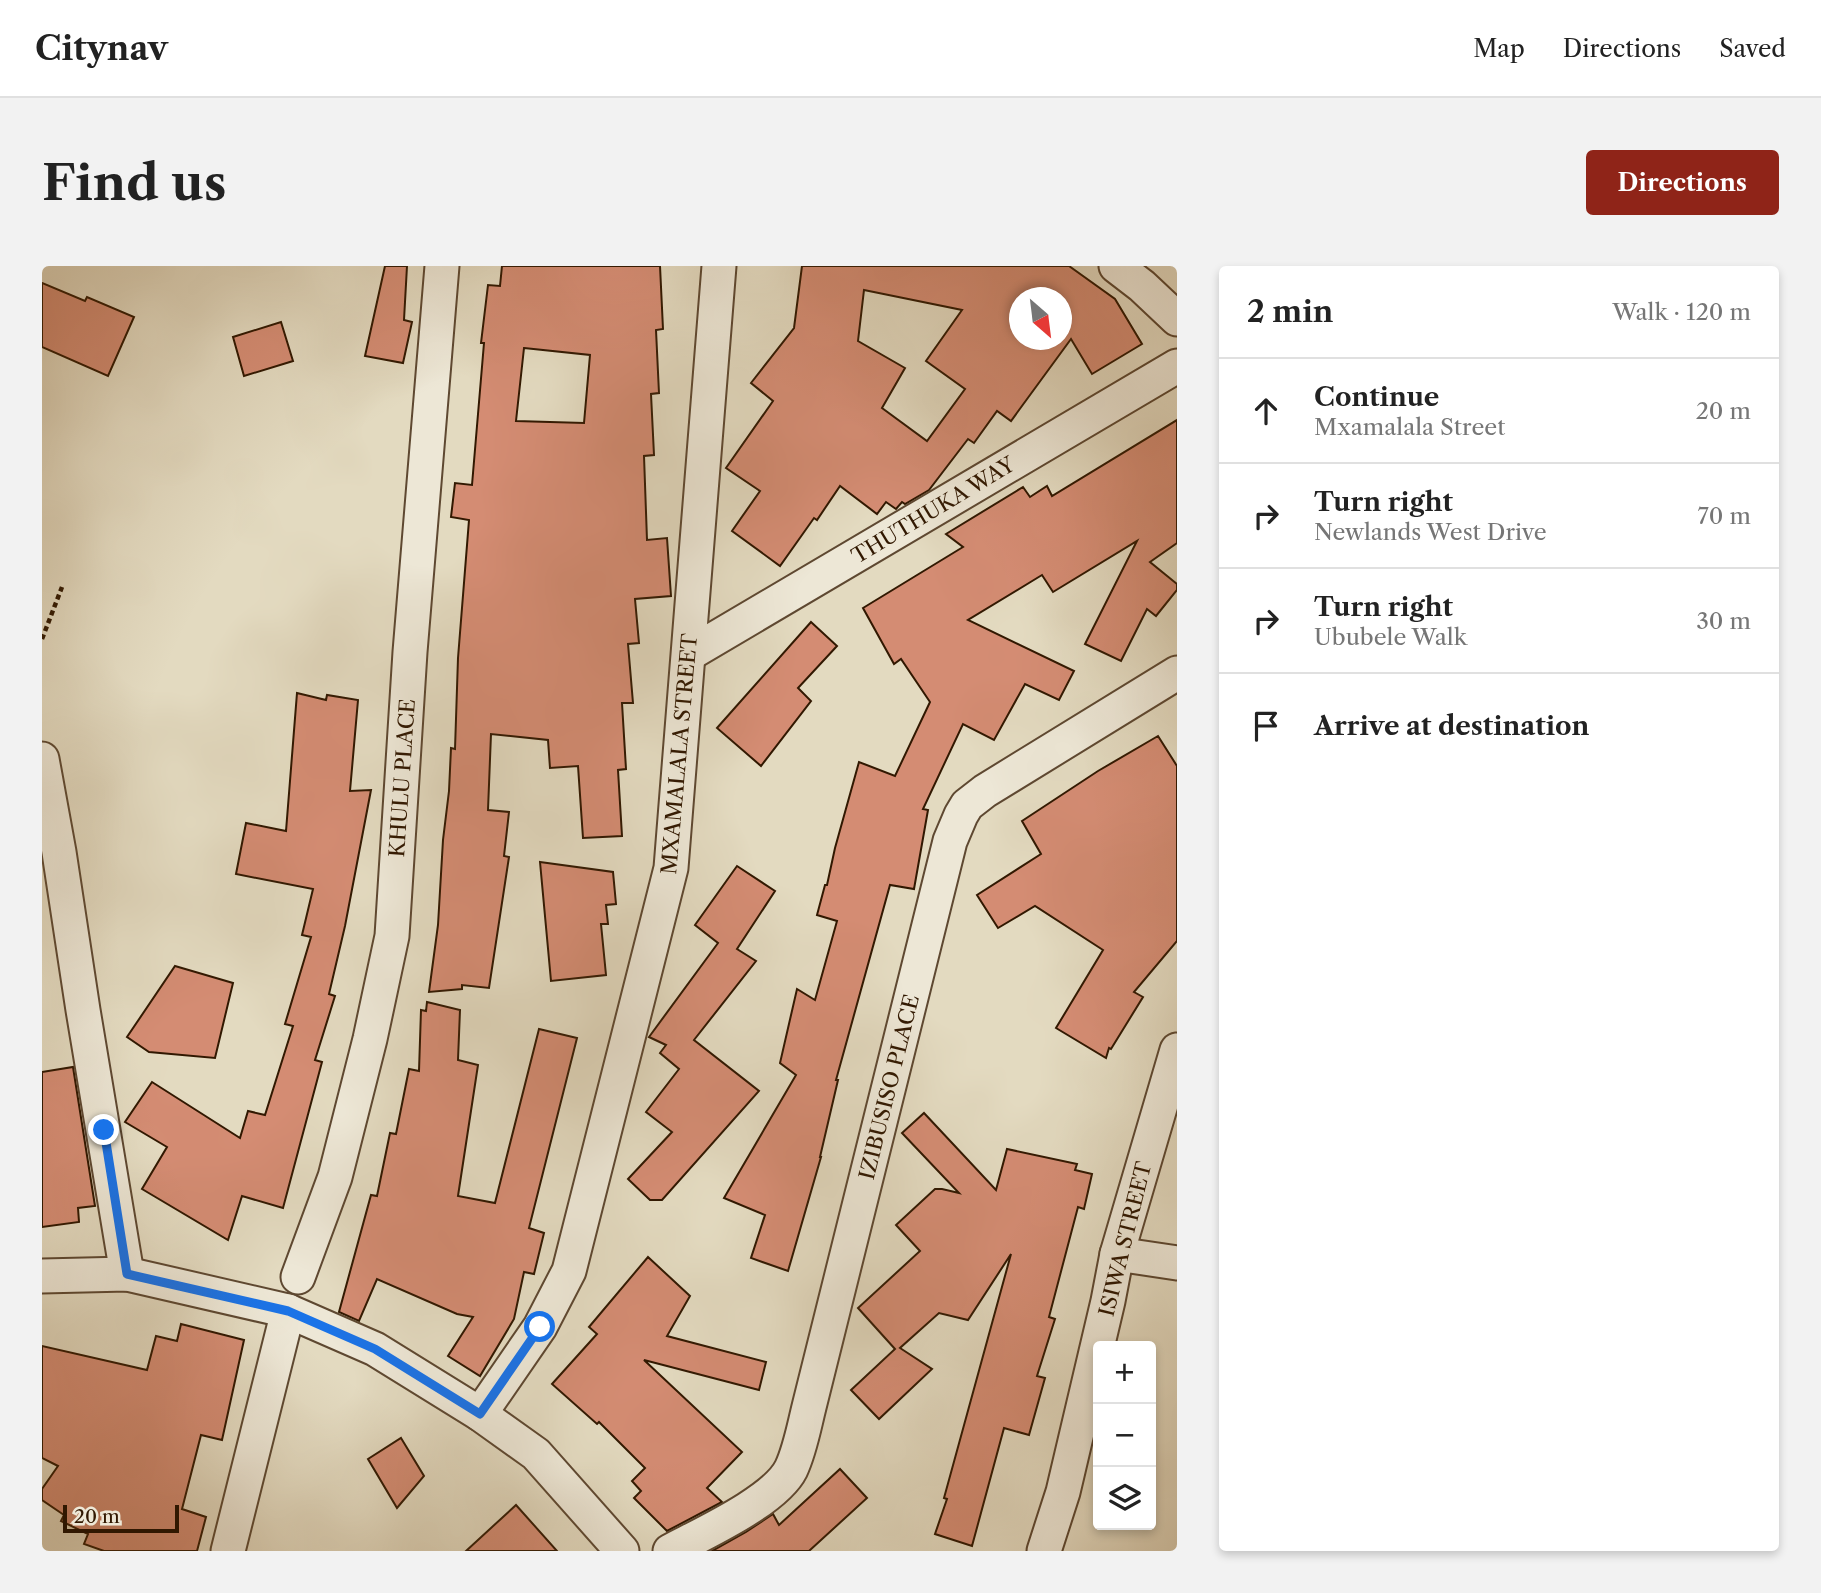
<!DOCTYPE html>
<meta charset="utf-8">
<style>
body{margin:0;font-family:"Libre Caslon Text",serif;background:#f2f2f2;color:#222}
.controls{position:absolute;right:21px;bottom:21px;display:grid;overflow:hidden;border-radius:7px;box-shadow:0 4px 10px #0003}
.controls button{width:63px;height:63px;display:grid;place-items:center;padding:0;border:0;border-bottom:2px solid #e0e0e0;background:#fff;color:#222;font:35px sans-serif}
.compass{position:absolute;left:967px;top:21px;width:63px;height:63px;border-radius:50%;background:#fff;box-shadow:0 4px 10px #0003;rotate:152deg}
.scale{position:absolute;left:21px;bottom:18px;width:116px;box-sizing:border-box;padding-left:7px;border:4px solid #311801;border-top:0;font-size:19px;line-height:24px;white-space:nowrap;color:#311801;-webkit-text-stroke:5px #ede7d6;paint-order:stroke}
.stop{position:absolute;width:21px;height:21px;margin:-16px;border:5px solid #1a73e8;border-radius:50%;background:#fff}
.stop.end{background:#1a73e8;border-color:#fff;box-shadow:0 2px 7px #0008}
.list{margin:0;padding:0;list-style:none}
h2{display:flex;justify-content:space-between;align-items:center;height:91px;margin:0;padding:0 28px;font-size:30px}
h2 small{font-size:23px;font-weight:400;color:#767676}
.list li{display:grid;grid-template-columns:46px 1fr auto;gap:21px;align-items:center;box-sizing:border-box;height:105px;padding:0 28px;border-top:2px solid #e0e0e0}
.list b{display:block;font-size:26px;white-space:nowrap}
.list p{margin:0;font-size:23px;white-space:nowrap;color:#767676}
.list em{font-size:23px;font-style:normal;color:#767676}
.icon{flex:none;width:38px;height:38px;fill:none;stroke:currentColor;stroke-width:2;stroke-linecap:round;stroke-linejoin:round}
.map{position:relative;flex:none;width:1135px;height:1285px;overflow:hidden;border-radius:7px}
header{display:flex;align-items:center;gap:42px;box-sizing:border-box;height:98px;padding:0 35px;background:#fff;border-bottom:2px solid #e0e0e0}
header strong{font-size:33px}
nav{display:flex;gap:38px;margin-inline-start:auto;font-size:24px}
.intro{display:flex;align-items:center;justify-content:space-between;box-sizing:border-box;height:168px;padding:0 42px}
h1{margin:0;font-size:49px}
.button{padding:18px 32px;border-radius:7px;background:#8f2418;color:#fff;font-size:24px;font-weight:700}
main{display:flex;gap:42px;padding:0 42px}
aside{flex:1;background:#fff;border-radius:7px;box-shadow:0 4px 10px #0003}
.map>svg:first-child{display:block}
</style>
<header>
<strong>Citynav</strong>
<nav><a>Map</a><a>Directions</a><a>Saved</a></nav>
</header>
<div class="intro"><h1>Find us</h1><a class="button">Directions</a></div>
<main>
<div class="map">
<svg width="1135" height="1285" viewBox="0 0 1135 1285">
<rect width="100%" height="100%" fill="#e3dac0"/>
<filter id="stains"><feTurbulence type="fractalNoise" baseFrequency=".00286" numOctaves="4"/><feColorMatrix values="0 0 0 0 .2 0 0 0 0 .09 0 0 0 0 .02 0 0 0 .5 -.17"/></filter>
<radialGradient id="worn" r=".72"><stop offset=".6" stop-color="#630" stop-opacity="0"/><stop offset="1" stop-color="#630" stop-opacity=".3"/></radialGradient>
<g fill="#d48c73" stroke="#311801" stroke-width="2" fill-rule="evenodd">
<polygon points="343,0 365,0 362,54 370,56 361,97 323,90"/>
<path d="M460,0H618L621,63L614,64L617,127L609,128L612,189L602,190L605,274L625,272L629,330L593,333L597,377L586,378L591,437H580L584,503L576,504L580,570L541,572L536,500L508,502L506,474L449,468L446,544L467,546L462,590L467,591L447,722L420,719V723L387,726L396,659L401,574L407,525L409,482L413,483L416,392L427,254L409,251L413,217L430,219L442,77H439L446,19L458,20ZM482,82L548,89L542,157L474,155Z"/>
<path d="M760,0H1027L1073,33L1100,78L1050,108L1029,73L969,155L955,145L932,177L926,173L887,224L863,238L860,236L854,243L844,236L835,248L798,220L775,254L772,252L738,300L690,265L718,225L684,202L731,135L709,117L752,62ZM822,24L920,44L884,95L923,123L885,175L840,142L863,102L816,75ZM977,32H1019V74H977Z"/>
<polygon points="0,17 43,35 45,31 92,51 66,110 0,81"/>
<polygon points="239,56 251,95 202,110 191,71"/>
<polygon points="1135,154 1135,277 1108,296 1135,318 1135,324 1114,350 1105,343 1079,395 1043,378 1095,275 1011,326 1000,309 926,354 1032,405 1017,434 983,418 952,474 921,458 881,543 886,544 872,623 848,619 794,814 796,814 778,891 779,891 746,1005 709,992 723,949 682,932 754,809 738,797 755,723 773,734 795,655 775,649 783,619 785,619 793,582 817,496 853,510 888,436 859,393 852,398 821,342 921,281 904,268 981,221 988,231 1005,220 1010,230"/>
<polygon points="769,356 795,380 756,422 769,435 719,500 675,462"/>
<polygon points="255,427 284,434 285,429 316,434 308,525 329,524 303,660 287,728 293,730 273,794 280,796 241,942 200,930 186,974 100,923 125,881 83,856 110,816 198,872 206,845 223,849 251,760 243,758 269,671 260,669 271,623 194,608 204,557 244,565"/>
<polygon points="1116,470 1135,500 1135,675 1092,726 1101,731 1069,783 1067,782 1064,792 1014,762 1061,684 993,640 956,662 935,629 999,588 980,555 1056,505"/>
<polygon points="498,596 571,606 574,638 564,639 566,658 559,658 564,709 509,715"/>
<polygon points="695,600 733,625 695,683 714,695 652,774 717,825 620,934 608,934 586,913 630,866 604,846 637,803 618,787 624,779 607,771 676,677 653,659"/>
<polygon points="133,700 191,717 173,792 107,786 85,771"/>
<polygon points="385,736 418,744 416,794 436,799 416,930 453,937 497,763 535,772 487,962 502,967 492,1008 482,1006 472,1053 438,1110 406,1090 431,1051 415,1048 335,1013 317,1055 297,1046 329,929 335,930 348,867 354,868 367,803 377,805 379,744 384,745"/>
<polygon points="31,801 53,940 36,942 37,956 0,961 0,806"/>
<polygon points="882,847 954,924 965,883 1035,898 1033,904 1050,908 1042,943 1036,941 1007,1051 1013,1053 995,1110 1003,1112 987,1169 962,1162 930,1280 893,1268 905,1233 902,1232 969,988 926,1054 897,1047 858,1082 890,1103 837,1153 809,1124 853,1083 816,1042 878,985 854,959 893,923 900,923 917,927 860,867"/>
<polygon points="606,991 648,1030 625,1070 724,1096 717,1124 602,1094 700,1186 665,1222 680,1236 625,1265 592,1232 599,1225 590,1215 603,1202 557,1156 555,1158 510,1118 555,1068 547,1061"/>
<polygon points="139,1058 202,1074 180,1174 159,1169 140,1243 164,1251 155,1285 62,1285 42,1278 46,1268 19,1255 22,1249 0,1234 0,1223 16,1200 0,1192 0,1080 105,1104 114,1070 135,1075"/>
<polygon points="359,1172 382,1210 355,1242 326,1193"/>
<polygon points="798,1203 825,1232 767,1285 670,1285 704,1266 731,1248 737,1259"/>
<polygon points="474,1239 515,1285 424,1285"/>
</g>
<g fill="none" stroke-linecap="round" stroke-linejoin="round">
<g stroke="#5e4831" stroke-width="37">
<g id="street">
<polyline points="1074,0 1100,20 1135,53"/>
<polyline points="647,388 1135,100"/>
<polyline points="0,493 17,586 41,744 85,1008"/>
<polyline points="1075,988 1135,997"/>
<polyline points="0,1010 85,1008 246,1045 333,1083 438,1148 494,1188 580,1285"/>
<polyline points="256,1011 293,911 328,773 350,670 368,386 400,0"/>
<polyline points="438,1148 498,1061 527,1005 629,602 677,0"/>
<polyline points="186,1285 246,1045"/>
<path d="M628,1285C660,1268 733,1235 749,1203C758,1184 762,1161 767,1141L908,575L919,549L925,539L943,525L1135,407"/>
<polyline points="1002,1285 1021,1226 1066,1035 1075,988 1135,784"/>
</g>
</g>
<polyline stroke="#311801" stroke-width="4.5" stroke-dasharray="5 3.5" stroke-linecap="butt" points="0,373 20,321"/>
<use href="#street" stroke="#ede7d6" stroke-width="33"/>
</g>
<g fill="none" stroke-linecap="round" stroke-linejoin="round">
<polyline stroke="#1a73e8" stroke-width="9" points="62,864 85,1008 246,1045 333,1083 438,1148 498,1061"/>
</g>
<g text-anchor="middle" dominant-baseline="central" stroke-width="5" stroke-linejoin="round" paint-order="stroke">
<g font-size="21" fill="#311801" stroke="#ede7d6">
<text transform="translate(891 244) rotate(-31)">THUTHUKA WAY</text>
<text transform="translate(637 488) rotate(-85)">MXAMALALA STREET</text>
<text transform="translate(360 512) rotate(-86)">KHULU PLACE</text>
<text transform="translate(847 821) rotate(-76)">IZIBUSISO PLACE</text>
<text transform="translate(1083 973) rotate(-76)">ISIWA STREET</text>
</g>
</g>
<rect width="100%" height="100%" filter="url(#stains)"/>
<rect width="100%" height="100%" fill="url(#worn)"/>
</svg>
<div class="controls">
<button>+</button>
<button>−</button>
<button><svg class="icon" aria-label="layers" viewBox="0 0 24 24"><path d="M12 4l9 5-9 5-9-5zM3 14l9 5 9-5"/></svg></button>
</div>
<svg class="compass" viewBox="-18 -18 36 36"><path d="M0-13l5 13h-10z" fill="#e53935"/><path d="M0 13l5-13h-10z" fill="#767676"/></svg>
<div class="scale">20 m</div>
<div class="stop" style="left:498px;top:1061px"></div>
<div class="stop end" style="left:62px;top:864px"></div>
</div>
<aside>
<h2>2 min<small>Walk · 120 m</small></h2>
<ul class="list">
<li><svg class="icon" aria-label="ahead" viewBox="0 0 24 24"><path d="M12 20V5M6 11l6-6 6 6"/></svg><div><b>Continue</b><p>Mxamalala Street</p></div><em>20 m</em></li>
<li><svg class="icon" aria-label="right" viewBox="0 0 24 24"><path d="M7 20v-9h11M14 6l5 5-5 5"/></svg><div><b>Turn right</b><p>Newlands West Drive</p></div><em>70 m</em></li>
<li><svg class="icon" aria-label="right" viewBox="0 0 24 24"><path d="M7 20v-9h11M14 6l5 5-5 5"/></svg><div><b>Turn right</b><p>Ububele Walk</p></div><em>30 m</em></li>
<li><svg class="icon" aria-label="arrive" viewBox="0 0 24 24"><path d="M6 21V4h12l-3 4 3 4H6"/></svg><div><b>Arrive at destination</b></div></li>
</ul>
</aside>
</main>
